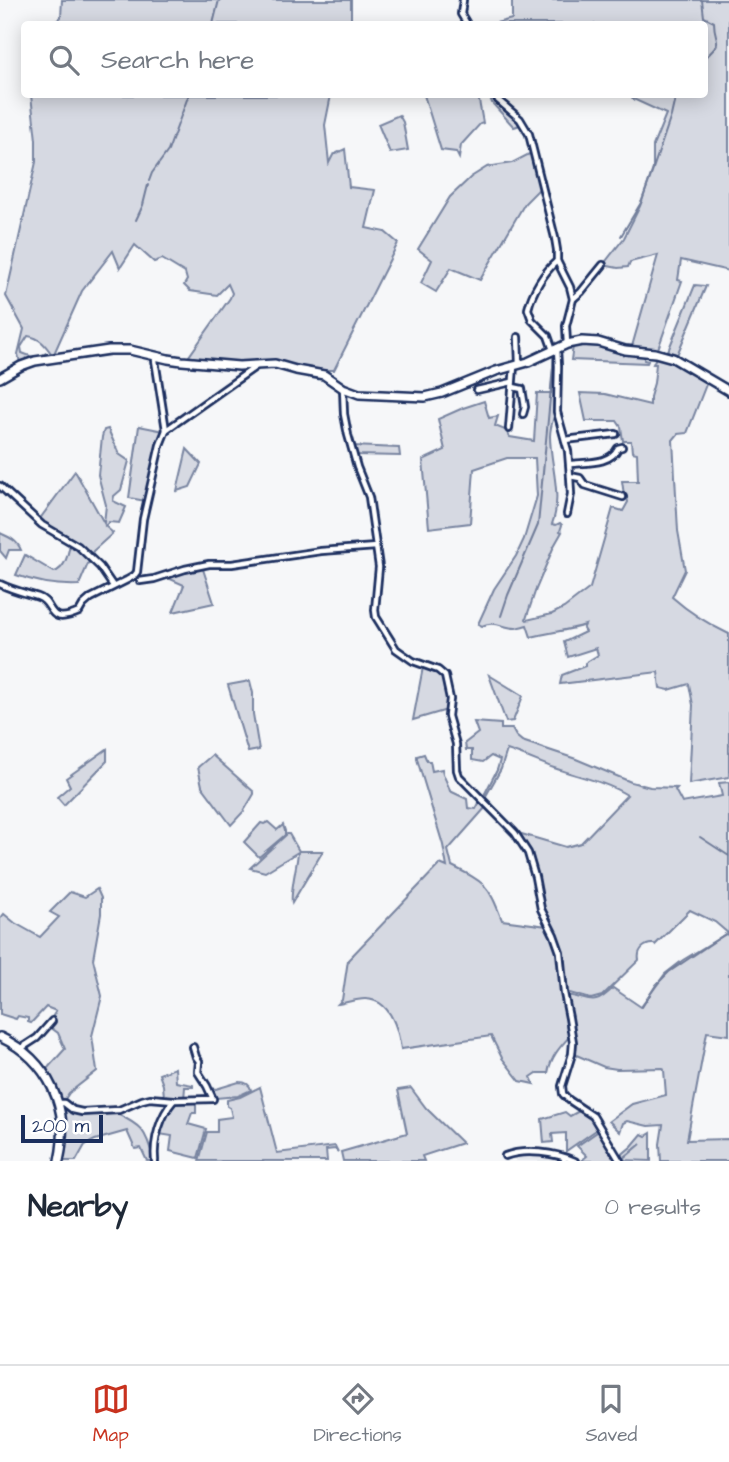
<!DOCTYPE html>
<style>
body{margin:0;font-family:"Architects Daughter",sans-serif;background:#f6f6f7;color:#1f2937}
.scale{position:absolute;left:21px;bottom:18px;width:82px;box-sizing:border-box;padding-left:7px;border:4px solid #1b2f5e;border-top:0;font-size:19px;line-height:24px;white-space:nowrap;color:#1b2f5e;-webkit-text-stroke:5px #fff;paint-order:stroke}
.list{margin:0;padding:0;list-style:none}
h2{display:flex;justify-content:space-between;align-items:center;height:91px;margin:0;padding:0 28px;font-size:30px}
h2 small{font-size:23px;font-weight:400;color:#747a83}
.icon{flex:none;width:38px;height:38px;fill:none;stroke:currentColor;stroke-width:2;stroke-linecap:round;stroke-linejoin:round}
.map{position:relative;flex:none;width:729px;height:1161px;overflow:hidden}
.search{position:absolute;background:#fff;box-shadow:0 4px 18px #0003;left:21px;right:21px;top:21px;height:77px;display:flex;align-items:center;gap:18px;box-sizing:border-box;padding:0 24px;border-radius:7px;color:#747a83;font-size:26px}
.sheet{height:203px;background:#fff}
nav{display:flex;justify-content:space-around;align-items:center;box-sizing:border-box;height:98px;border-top:2px solid #e0e1e3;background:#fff;font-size:19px;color:#747a83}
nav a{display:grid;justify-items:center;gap:4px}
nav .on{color:#c8321e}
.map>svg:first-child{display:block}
</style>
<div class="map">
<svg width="729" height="1161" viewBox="0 0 729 1161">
<rect width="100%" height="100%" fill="#f6f7f9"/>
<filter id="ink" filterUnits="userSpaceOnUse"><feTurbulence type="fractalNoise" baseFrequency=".0143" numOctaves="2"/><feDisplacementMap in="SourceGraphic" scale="14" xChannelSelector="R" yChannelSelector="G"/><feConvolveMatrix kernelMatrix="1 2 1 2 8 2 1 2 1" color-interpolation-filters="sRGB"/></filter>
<g filter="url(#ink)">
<polygon fill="#e6e8ee" points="530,1153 555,1156 573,1161 515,1161 516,1157 519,1156 530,1156"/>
<g fill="#d6d9e2" stroke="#7884a0" stroke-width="2">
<polygon points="62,0 351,0 351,24 53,24 61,17"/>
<polygon points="512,0 729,0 729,271 681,260 678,280 682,281 658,349 668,351 695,285 706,286 677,355 673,354 672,356 631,350 658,255 630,262 628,267 618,268 603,265 624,238 640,206 653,170 653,146 666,114 633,99 630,95 704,94 704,24 492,24 512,19"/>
<path d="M31,95H331L325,125L329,163L333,155L345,149L349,187L375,190L366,228L385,232L398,243L334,370H310L286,363L271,361L237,364L187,359L230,298L232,293L228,284L217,295L190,291L184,285L187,280L185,273L162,259L154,262L135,245L120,268L113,251L82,291L53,356C46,346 41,338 28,336L21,347L22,353C30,356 38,360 46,353L48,356L22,363H20L18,354L24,329L6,296L36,162V140Z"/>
<polygon points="424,95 478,95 483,123 480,124 461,145 459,158 456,152 441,150"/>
<polygon points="489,95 494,95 523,124 514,127 492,103"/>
<polygon points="399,115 403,122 408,150 390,153 378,124"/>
<polygon points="533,152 540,188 525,203 480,280 451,268 436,292 421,283 432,260 418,249 450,197 471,177 487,167 512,163"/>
<polygon points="584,342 622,352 623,355 624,353 644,355 644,360 648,361 647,363 571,360 573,346 593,346 573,344"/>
<path d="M656,357L678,363L707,382L687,433L678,434L673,440L678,531L685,570L672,597C689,612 708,624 729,634V777L689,784L693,705L689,684L669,690L660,688L658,672L560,684L562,675L585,666V663L598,655L596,648L568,657L564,642L585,632L583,629L585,625C567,631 549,632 531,637L527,625C524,626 520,627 516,628C503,628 495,620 482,626L478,624L494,589L516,556L524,539L537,496L535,458H507L474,469L470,523L429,528L423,460L445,450L438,419L463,408L484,401L489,418L498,416L495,426L505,430L510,437L534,441L537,393H551L554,359C558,372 558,396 556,409C554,418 550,426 550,436C550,464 563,496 552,524L556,525L560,523L562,525L560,531L562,532L554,546L536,589L526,619L527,620L552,614L564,608L590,588L613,508L623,511L628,502L627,497L624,495L622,481H638L637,453L632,452L631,441H623L621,427L617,421H586L580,393L605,394L650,405V397L654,383L656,364H653Z"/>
<polygon points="139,426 164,431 146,501 129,498"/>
<polygon points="108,429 119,454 129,461 121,490 114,496 113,501 126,507 119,523 109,522 105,526 113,533 93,551 90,558 39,520 75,471 104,523 106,505 98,475 102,437 104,430"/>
<polygon points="352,446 399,448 400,456 355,455"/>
<polygon points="187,449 201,464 190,487 177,491"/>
<path d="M0,533C9,537 17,540 21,550H9L6,558L0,551Z"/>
<path d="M70,544L78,546L90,559L79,585C56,586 38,583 16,575L25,555L54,572C65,569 68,555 70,544Z"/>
<polygon points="202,566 214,603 173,612 184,585 168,578 184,571"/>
<polygon points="423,667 435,670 444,677 449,700 447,710 413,720"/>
<polygon points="489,675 523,696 513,721 506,722"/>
<polygon points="250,681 253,693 253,714 259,750 248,752 228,685"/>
<path d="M474,722L501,724V729H512L516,736L522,741L576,759L631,782L650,787L677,788L675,790L682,803L722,796L719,783L729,782V934L715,922L690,910L655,945L654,944C645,943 637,950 639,960L602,996L591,999L566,992L561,952L543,910L529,852L518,833L566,847L581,843L627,795C604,781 579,777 554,768C538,762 523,755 507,750L501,769L483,801L482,799L497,770L500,760L491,756L483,762L472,760V750H466L465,743L478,733Z"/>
<polygon points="107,749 107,761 64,805 57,797 70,786 66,778"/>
<path d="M424,754L427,761H430L432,771L442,769C443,777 448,783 450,791L467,799L468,808L476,809L480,801L486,807L448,850L452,866C486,883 488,884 502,920L547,926C564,957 566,1000 571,1035C560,1047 551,1056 548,1073H537L531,1077L534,1084L520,1081L502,1058L491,1036L401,1049C398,1029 390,999 365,999C356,999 346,1003 338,1004L342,1000L348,960L440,864L447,867L443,845L417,759V756Z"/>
<polygon points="212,755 254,792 254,794 244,811 231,825 202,786 198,767"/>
<polygon points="268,822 277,830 283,825 285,831 285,835 259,857 244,842 261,823 264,824"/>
<path d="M287,834H289L299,851H323L292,903C290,890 297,867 298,852L265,872L250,868Z"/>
<polygon points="97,889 101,898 101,914 93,959 102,996 92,1036 97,1071 69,1093 63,1102 60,1100 45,1071 65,1049 58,1033 47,1025 56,1011 46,1007 31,1023 28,1022 28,1018 18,1016 16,1019 0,1014 0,919 4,914 15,923 40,937 59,917 50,912 70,892 85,897"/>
<path d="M726,934L729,936V1035L707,1032L687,1140L729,1139V1161H661L660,1144L663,1125L648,1126L627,1121L623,1123L620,1132L609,1121L632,1104L666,1095L664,1070L663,1068L617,1069L604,1067L574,1054L566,995C591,998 592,1009 613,988L641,1007L665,974L683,960Z"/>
<polygon points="175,1068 176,1082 193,1085 193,1087 185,1087 184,1099 164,1097 163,1085 159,1074"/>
<path d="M239,1082C245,1082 250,1084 251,1090L238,1096L216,1098L210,1089L213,1088L216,1089Z"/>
<polygon points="260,1087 277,1153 335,1146 338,1152 335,1149 326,1150 327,1161 199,1161 207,1132 217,1132 217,1119 232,1117 230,1108 227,1106 227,1100 240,1097"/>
<polygon points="411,1088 426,1108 462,1143 422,1156 424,1161 343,1161 341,1152 407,1133 398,1090"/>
<polygon points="196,1100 196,1113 192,1113 188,1124 206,1129 198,1158 170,1151 172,1136 159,1134 159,1132 166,1112 174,1102"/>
<path d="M63,1104L73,1110L116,1111L115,1113C145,1127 145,1131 154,1161H147L141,1148L135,1149L127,1131L95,1140L85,1145L76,1161H59L61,1105Z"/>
<polygon points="581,1110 589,1114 599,1128 566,1151 566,1133 552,1134 553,1142 544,1143 542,1119 565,1112 570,1116"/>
<polygon points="600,1130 618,1161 581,1161 587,1156 577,1146"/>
<polygon points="651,1133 651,1161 622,1160 641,1144 622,1159 619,1157 632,1146 642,1134 646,1136"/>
</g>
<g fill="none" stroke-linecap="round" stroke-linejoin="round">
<g stroke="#707c99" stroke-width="2">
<path d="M702,0L704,17L714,22C714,44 726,39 704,59"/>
<polyline points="213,24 219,0"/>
<polyline points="149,181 152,173 168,151 189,94"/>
<polyline points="136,220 143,205 148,185"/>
<polyline points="621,236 642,201 671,116 676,94"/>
<polyline points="501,616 508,595 538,525 554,356"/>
<polyline points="700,837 729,856"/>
<polyline points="642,1007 656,985 669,972 725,934"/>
</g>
<g stroke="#1b2f5e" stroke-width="10">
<g id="minor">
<polyline points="463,0 461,14 467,24"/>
<polyline points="495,94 498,100 520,119 529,134 555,238 557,250 557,261 570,287 573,299 566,326 567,344"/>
<polyline points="573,299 581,292 603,265"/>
<polyline points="518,337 519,364"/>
<polyline points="557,348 558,366 557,412 568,451 570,476 580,478 585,485 623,497"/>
<path d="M553,350L548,336L532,320L528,309C532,292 544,272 557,261"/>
<polyline points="157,357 155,360 166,430"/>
<polyline points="513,387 522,389 525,407 523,414"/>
<polyline points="343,388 344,414 348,435 357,467 369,497 379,567 375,610 376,617 396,649 413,661 438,670 445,676 450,699 448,716 456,744 457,770 459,776 515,833 528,853 535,877 541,909 554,935 560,952 564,993 569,1018 573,1042 572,1054 562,1086 563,1094 569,1100 593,1116 620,1161"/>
<polyline points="477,390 512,382"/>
<polyline points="509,429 514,366"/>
<polyline points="565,440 616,434"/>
<path d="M570,464C586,462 610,465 618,448L622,447"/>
<polyline points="0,486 42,525 78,546 100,567 113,586"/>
<polyline points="567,514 571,494 570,476"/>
<polyline points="140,581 154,579 185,569 209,564 232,564 321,551 376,547"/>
<path d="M0,584C12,590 25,593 38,597C55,602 45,627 79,612L83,605L91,598L127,580L134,576L137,572L143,519L160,445L166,430L258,365"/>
<polyline points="20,1049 37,1038 52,1021"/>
<polyline points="59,1103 64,1103 73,1110 82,1112 119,1110 142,1100 150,1098 174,1100 213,1099 207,1086 198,1072 199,1061 196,1057 193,1047"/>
<path d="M505,1156C525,1148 556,1153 575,1161"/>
<path d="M155,1161C153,1140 160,1116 174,1100"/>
<polyline points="564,1161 564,1160"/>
</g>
</g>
<g stroke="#1b2f5e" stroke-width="12">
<g id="major">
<polyline points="0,378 21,366 35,361 109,350 130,350 168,359 182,361 239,366 275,364 296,370 324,375 343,388 359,394 425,397 442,393 496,371 528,362 567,344 582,341 598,342 625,350 655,353 673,358 729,391"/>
<path d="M0,1037C49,1060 71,1109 59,1161"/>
</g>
</g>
<use href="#minor" stroke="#fff" stroke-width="4.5"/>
<use href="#major" stroke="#fff" stroke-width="7"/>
</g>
</g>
</svg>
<div class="scale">200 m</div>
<div class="search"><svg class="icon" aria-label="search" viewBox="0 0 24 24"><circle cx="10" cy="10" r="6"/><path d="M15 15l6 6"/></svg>Search here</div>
</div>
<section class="sheet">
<h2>Nearby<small>0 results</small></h2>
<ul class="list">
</ul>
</section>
<nav>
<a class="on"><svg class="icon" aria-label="map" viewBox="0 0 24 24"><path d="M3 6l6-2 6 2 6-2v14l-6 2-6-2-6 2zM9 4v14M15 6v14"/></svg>Map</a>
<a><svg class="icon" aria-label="directions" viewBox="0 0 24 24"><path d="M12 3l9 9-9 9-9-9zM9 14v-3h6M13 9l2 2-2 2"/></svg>Directions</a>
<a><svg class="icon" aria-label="saved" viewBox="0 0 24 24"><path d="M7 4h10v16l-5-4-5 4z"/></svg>Saved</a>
</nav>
